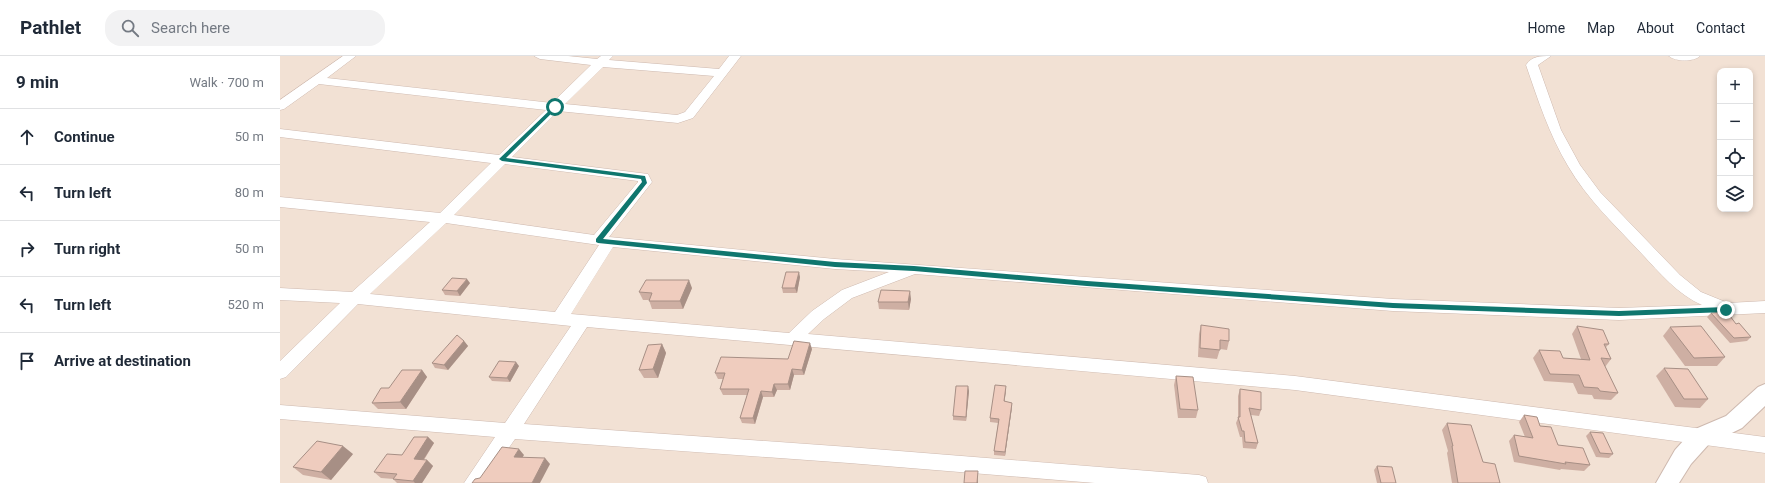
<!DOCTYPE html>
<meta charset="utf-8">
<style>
body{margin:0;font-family:Roboto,sans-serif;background:#f2f2f3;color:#1f2937}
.controls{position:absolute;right:12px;top:12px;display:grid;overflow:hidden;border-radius:8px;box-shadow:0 2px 6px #0003}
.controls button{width:36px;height:36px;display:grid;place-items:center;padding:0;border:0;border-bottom:1px solid #e0e1e3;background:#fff;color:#1f2937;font:20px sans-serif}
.stop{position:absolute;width:12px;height:12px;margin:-9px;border:3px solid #0f766e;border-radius:50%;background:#fff}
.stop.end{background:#0f766e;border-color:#fff;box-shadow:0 1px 4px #0008}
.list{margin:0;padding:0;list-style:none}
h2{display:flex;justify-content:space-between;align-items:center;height:52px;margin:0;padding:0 16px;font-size:17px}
h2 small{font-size:13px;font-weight:400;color:#747a83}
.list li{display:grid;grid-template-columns:26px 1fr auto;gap:12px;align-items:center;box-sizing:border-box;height:56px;padding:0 16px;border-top:1px solid #e0e1e3}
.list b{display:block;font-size:15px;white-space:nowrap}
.list em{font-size:13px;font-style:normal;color:#747a83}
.icon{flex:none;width:22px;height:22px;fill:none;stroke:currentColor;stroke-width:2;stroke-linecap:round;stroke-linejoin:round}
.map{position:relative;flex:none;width:1485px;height:427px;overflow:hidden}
header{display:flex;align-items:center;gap:24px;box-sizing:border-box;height:56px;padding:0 20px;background:#fff;border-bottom:1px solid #e0e1e3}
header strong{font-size:19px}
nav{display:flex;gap:22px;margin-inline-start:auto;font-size:14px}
.search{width:280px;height:36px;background:#f2f2f3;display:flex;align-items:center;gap:10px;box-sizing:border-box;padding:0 14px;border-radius:16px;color:#747a83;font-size:15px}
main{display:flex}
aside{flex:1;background:#fff}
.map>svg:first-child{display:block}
</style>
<header>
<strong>Pathlet</strong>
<div class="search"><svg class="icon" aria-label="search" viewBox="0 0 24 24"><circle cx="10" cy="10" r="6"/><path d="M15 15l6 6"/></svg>Search here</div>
<nav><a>Home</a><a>Map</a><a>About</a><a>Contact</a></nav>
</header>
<main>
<aside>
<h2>9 min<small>Walk · 700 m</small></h2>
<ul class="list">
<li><svg class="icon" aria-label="ahead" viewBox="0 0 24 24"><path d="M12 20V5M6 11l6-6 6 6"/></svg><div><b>Continue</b></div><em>50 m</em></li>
<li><svg class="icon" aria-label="left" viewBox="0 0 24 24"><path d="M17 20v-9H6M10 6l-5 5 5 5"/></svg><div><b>Turn left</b></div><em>80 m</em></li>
<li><svg class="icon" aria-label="right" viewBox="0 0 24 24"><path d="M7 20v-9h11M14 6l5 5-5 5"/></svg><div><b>Turn right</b></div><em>50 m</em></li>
<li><svg class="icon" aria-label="left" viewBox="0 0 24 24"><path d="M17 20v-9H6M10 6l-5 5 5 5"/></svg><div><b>Turn left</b></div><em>520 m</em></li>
<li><svg class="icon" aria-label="arrive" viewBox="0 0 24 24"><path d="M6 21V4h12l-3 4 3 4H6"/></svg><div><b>Arrive at destination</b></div></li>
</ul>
</aside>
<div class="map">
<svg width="1485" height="427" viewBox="0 0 1485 427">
<rect width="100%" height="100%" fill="#fbf0e5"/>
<path fill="#f2e1d4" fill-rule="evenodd" d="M0,0H1485V427H0ZM1440,15H1470V153H1440Z"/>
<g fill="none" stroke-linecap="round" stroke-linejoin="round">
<g stroke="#ceb9af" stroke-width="1">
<g id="minor">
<path d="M63,0H76L47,22L272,47L311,9L260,3L254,0H288L317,3L321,0H333L329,4L439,13L449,0H461L413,62L398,67L278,55L232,101L368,118L372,126L329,181L555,203L1113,243L1339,252L1422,249C1397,238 1380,217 1362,198C1336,170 1307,143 1288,110C1269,78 1258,44 1246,9C1252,0 1260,0 1271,0L1258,9L1281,74L1300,109L1320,136L1400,219L1421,236L1448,247L1485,245V257L1339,264L1113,255L635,218L572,242L544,263L528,278L1015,320L1485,381V397L1015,334L307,271L244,368L569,391L919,419L926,421L928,427H815L569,407L235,383L204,427H184L215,381L0,363V349L225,367L291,270L78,248L6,321L0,323V305L60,247L0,244V232L72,236L150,166L0,151V141L160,157L211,107L0,81V73L219,99L266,54L39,28L4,53L0,54V44ZM323,11L434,20L405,56L397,59L285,48ZM225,108L358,125V126L314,179L174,159ZM166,167L319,189L275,256L90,238ZM333,191L555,213L609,216L562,234L532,255L509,277L291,258Z"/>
<path d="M1389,0H1420C1414,6 1395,6 1389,0Z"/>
</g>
</g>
<g stroke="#ceb9af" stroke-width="2">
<polygon id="tertiary" points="1485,328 1485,350 1462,372 1429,388 1411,408 1399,427 1376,427 1395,394 1413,374 1446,360 1478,331"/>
</g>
<use href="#minor" fill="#fff" fill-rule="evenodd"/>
<use href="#tertiary" fill="#fff" fill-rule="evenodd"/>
</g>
<g fill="#ceafa3">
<polygon points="520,221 517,237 503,237 502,232"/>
<polygon points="190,227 180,240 165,239 162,234"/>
<polygon points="412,232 403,253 372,253 369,244 363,244 359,236"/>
<polygon points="631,243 629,254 599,253 598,246"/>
<polygon points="1431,257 1471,281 1467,285 1450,287 1427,261"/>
<polygon points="921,269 949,285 947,294 940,293 937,303 918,301 919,278"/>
<polygon points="1297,270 1329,288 1326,291 1331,303 1325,311 1338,337 1331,344 1314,343 1312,339 1298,338 1293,327 1264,325 1253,302 1259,294 1283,302 1301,303 1292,278"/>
<polygon points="1390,271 1445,301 1437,310 1405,310 1383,280"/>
<polygon points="184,285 188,290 168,314 155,312 152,307"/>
<polygon points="382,288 386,297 378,322 364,322 359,314"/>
<polygon points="532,293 524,319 514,319 510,334 497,334 494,341 483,341 475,368 462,367 460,362 467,339 443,339 440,333 443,323 438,323 435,317 508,303"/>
<polygon points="239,310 230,326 212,325 209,321"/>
<polygon points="1384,312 1428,343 1420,352 1395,351 1376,320"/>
<polygon points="142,314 147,321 126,353 98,353 92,347 109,332"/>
<polygon points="896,320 918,354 916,362 898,362 894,329"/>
<polygon points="960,333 981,354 979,360 971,359 978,387 976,393 963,392 962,381 960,381 956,367 958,362 958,340"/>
<polygon points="726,334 724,346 732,347 732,351 725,400 714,399 714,395 718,367 710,366 710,362"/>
<polygon points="689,335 686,365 673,364 673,360"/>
<polygon points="1244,359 1260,370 1278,389 1310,409 1304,415 1281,413 1280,414 1234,406 1229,385 1234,379 1245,381 1239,366"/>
<polygon points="1167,367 1203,406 1220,427 1172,427 1167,397 1168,395 1162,374"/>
<polygon points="1310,376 1333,398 1329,402 1316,401 1306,380"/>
<polygon points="148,381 154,387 144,404 147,404 153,410 142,427 117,427 113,423 114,423 101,422 94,416 122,399"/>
<polygon points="73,398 51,424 23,419 13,411"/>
<polygon points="1097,410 1116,427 1097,427 1094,414"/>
</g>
<g fill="#a78f85">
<polygon points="519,216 520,221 517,237 515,232"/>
<polygon points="187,223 190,227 180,240 177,235"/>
<polygon points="409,224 412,232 403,253 400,245"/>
<polygon points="630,235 631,243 629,254 628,246"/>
<polygon points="184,285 188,290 168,314 164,309"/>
<polygon points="530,287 532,293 524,319 522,314"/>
<polygon points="382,288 386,297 378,322 373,313"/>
<polygon points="236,306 239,310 230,326 227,322"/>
<polygon points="512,313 514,319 510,334 508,328"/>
<polygon points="142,314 147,321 126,353 120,346"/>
<polygon points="494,328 497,334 494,341 492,336"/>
<polygon points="688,330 689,335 686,365 686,361"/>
<polygon points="726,330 726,334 724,350 724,345"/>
<polygon points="481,335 483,341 475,368 473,362"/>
<polygon points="732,347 732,351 725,400 725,396"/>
<polygon points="148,381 154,387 140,409 134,403"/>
<polygon points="63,390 73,398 51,424 41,416"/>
<polygon points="239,393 244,399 239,407 234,401"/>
<polygon points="265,402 270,408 260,427 252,427"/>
<polygon points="147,404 153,410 142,427 135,427 133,425"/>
<polygon points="698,415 698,427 697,427"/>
</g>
<g fill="#efccbe" stroke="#a78f85">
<polygon points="506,216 519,216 515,232 502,232"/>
<polygon points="172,222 187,223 177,235 162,234"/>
<polygon points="366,224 409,224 400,245 369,245 372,237 359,236"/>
<polygon points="601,234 630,235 628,246 598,246"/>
<polygon points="1447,256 1456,268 1459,267 1471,281 1454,282 1431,257"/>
<polygon points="921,269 949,273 949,285 940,284 940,294 920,292"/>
<polygon points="1297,270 1323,274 1329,288 1324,288 1331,303 1321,302 1338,337 1320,335 1318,332 1304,331 1299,319 1270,318 1259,294 1280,295 1283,302 1310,304"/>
<polygon points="1421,270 1445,301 1414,302 1390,271"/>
<polygon points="177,279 184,285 164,309 152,307"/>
<polygon points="514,285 530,287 522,314 512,313 508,328 494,328 492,336 481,335 473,362 460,362 469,333 440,333 445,317 435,317 441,301 508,303"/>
<polygon points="382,288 373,313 359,314 368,289"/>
<polygon points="219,305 236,306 227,322 209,321"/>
<polygon points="1384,312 1408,313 1428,343 1404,343"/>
<polygon points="122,314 142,314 120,346 92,347 101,332 109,332"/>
<polygon points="896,320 913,321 918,354 900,353"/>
<polygon points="715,329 726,330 724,345 732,347 725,396 714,395 719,363 710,362"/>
<polygon points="676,330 688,330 686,361 673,360"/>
<polygon points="960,333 981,336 981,354 969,352 978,387 965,386 964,375 962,375 958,361 960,361"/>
<polygon points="1244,359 1257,361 1260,370 1271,371 1278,389 1303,392 1310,409 1285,406 1286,408 1239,400 1234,379 1253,382"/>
<polygon points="1167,367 1191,369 1203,406 1215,408 1220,427 1178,427 1172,390 1173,390"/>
<polygon points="1310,376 1323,377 1333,398 1320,397"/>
<polygon points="134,381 148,381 134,403 147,404 133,425 113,423 117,418 94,416 107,398 122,399"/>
<polygon points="37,385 63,390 41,416 13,411"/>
<polygon points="222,391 239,393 234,401 265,402 252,427 192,427 195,423 200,422"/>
<polygon points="1097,410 1112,411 1116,427 1101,427"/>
<polygon points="685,415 698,415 697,427 684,427"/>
</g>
<polygon fill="#0f766e" points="274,50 278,51 226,102 365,120 367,127 323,183 555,206 634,210 807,225 1113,247 1339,255 1446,251 1449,254 1446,256 1339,260 1113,252 807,230 634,215 555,211 318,187 316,186 316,183 362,126 361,123 222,105 219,103"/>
</svg>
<div class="controls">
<button>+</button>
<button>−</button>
<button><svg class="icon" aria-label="locate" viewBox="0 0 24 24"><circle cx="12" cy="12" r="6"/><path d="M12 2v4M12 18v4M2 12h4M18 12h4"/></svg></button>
<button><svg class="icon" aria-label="layers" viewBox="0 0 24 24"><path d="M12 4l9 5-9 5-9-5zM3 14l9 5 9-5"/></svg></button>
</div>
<div class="stop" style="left:275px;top:51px"></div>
<div class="stop end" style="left:1446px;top:254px"></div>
</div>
</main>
